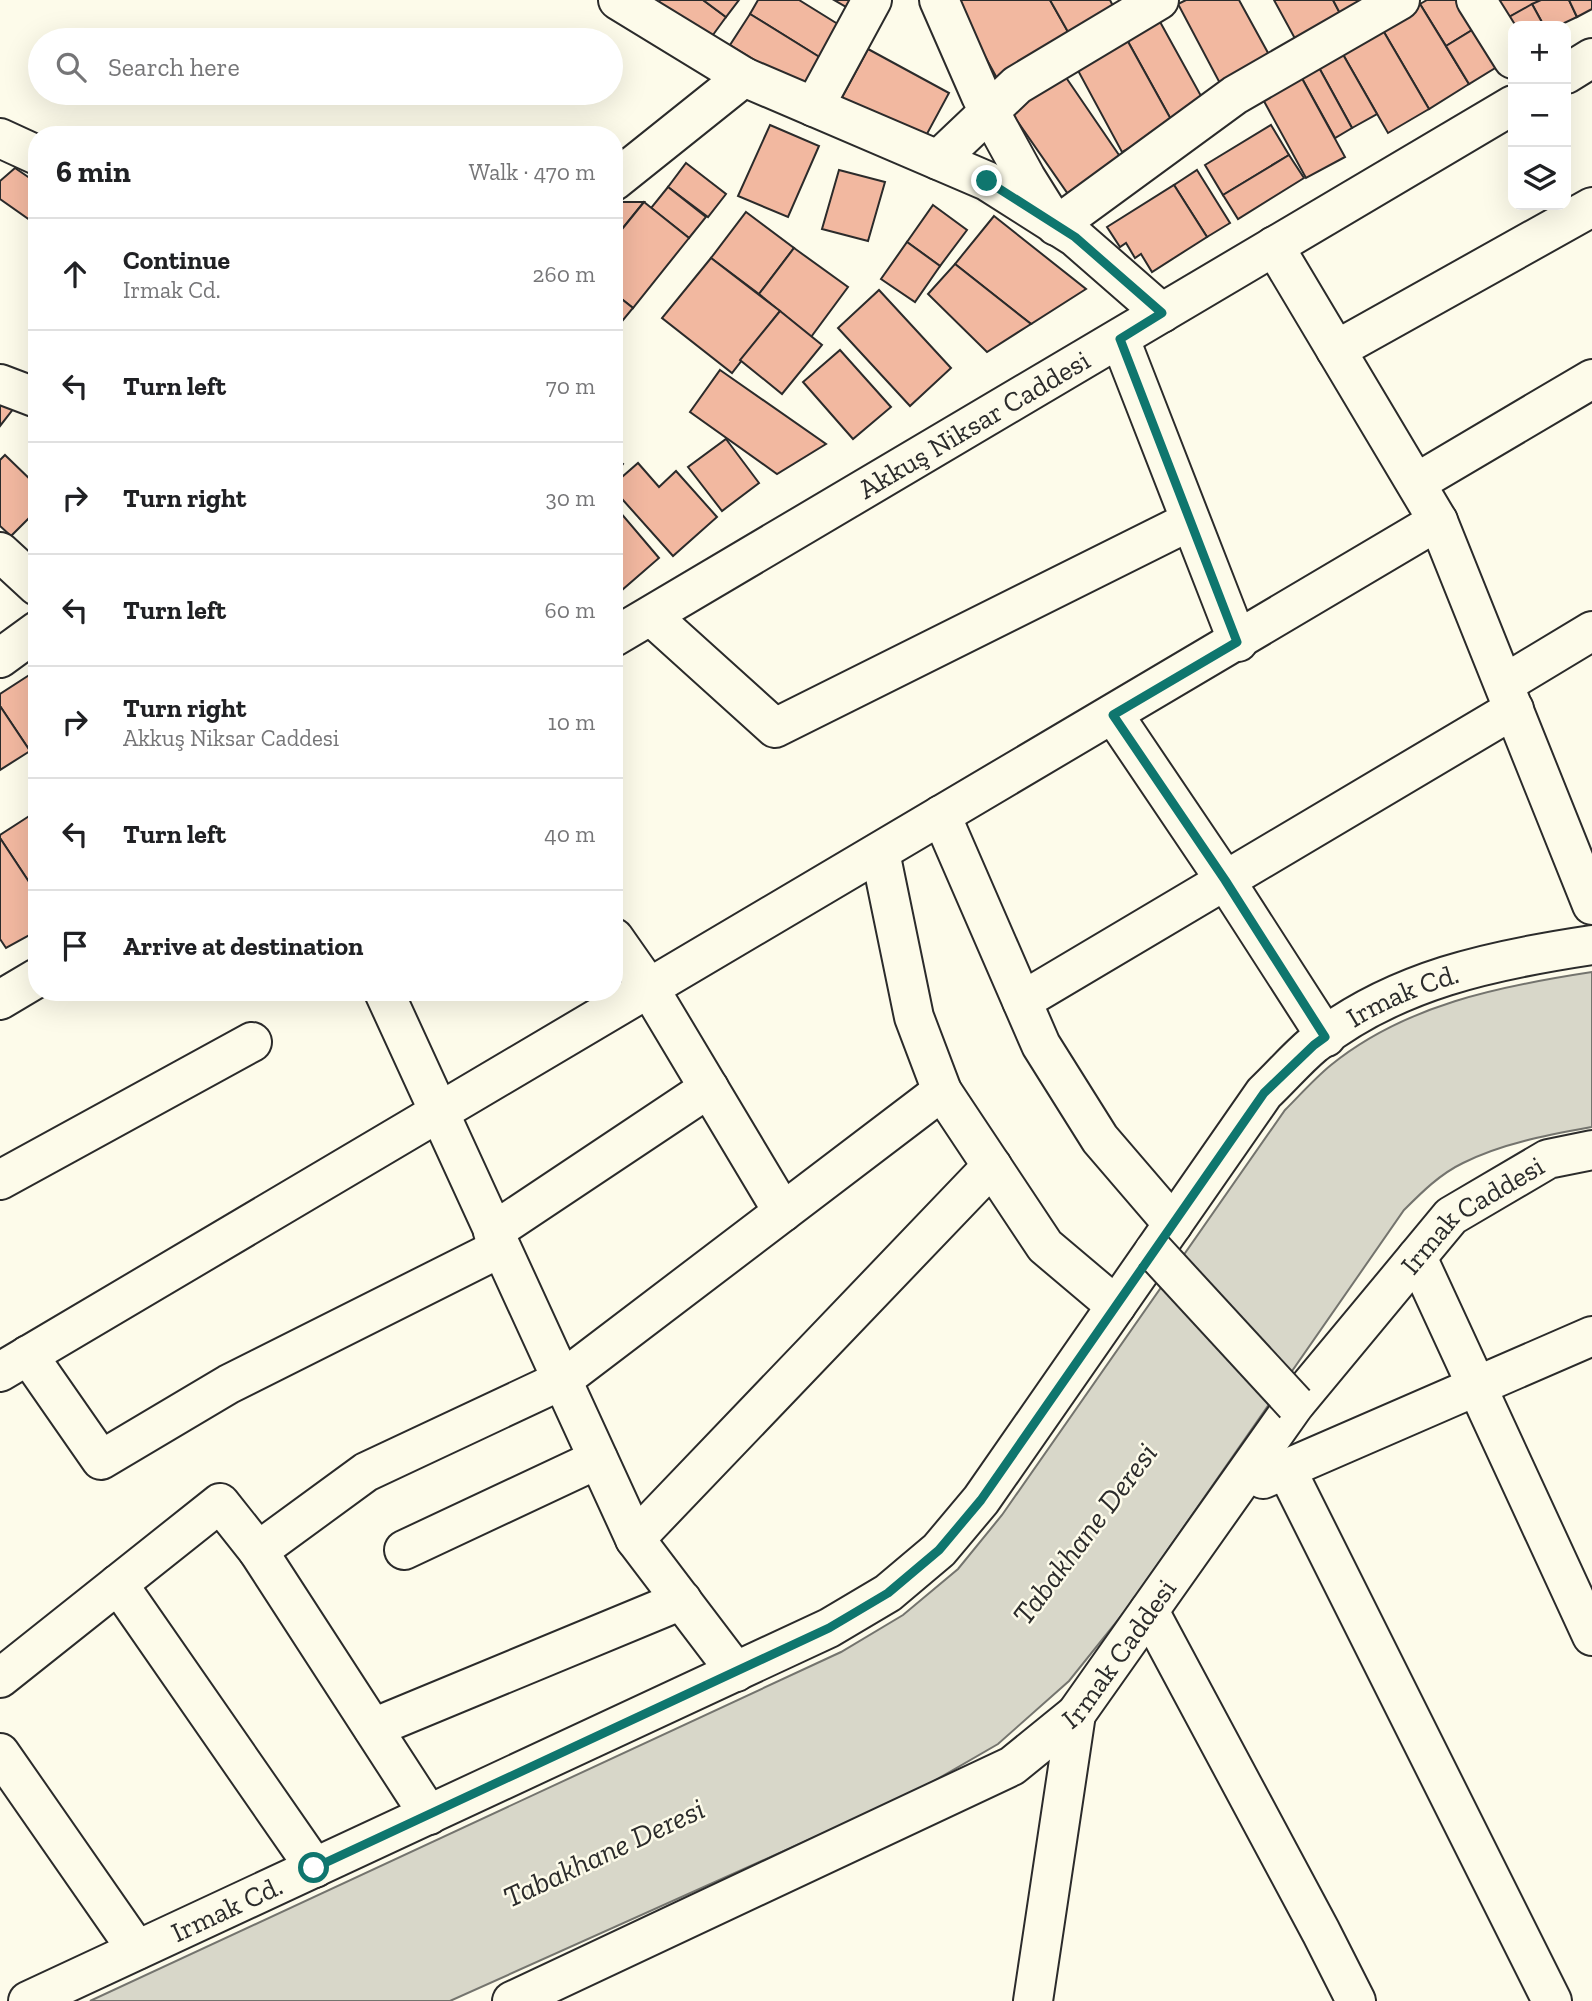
<!DOCTYPE html>
<meta charset="utf-8">
<style>
body{margin:0;font-family:"Zilla Slab",serif;background:#f6f6f6;color:#202124}
.controls{position:absolute;right:21px;top:21px;display:grid;overflow:hidden;border-radius:14px;box-shadow:0 7px 28px #0002}
.controls button{width:63px;height:63px;display:grid;place-items:center;padding:0;border:0;border-bottom:2px solid #e0e0e0;background:#fff;color:#202124;font:35px sans-serif}
.stop{position:absolute;width:21px;height:21px;margin:-16px;border:5px solid #0f766e;border-radius:50%;background:#fff}
.stop.end{background:#0f766e;border-color:#fff;box-shadow:0 2px 7px #0008}
.list{margin:0;padding:0;list-style:none}
h2{display:flex;justify-content:space-between;align-items:center;height:91px;margin:0;padding:0 28px;font-size:30px}
h2 small{font-size:23px;font-weight:400;color:#757577}
.list li{display:grid;grid-template-columns:46px 1fr auto;gap:21px;align-items:center;box-sizing:border-box;height:112px;padding:0 28px;border-top:2px solid #e0e0e0}
.list b{display:block;font-size:26px;white-space:nowrap}
.list p{margin:0;font-size:23px;white-space:nowrap;color:#757577}
.list em{font-size:23px;font-style:normal;color:#757577}
.icon{flex:none;width:38px;height:38px;fill:none;stroke:currentColor;stroke-width:2;stroke-linecap:round;stroke-linejoin:round}
.map{position:relative;flex:none;width:1592px;height:2001px;overflow:hidden}
.search{position:absolute;background:#fff;box-shadow:0 7px 28px #0002;left:28px;top:28px;width:595px;height:77px;display:flex;align-items:center;gap:18px;box-sizing:border-box;padding:0 24px;border-radius:38px;color:#757577;font-size:26px}
.panel{position:absolute;background:#fff;box-shadow:0 7px 28px #0002;left:28px;top:126px;width:595px;height:875px;border-radius:28px}
.map>svg:first-child{display:block}
</style>
<div class="map">
<svg width="1592" height="2001" viewBox="0 0 1592 2001">
<rect width="100%" height="100%" fill="#fdfbea"/>
<path fill="#d8d7c9" stroke="#74746e" stroke-width="2" d="M1592,972V1127C1548,1135 1503,1143 1463,1163C1440,1174 1422,1192 1404,1210L1126,1610L1069,1681L998,1744L915,1792L450,2001H90L841,1652L903,1615L958,1569L1002,1515L1285,1110C1300,1095 1315,1078 1331,1065C1405,1005 1500,986 1592,972Z"/>
<g fill="#f2b8a0" stroke="#2b2b2b" stroke-width="2">
<polygon points="660,0 703,0 726,17 710,39 658,4"/>
<polygon points="703,0 739,0 726,17"/>
<polygon points="758,0 799,0 841,26 821,58 750,14"/>
<polygon points="834,0 852,0 848,8"/>
<polygon points="954,0 1050,0 1072,39 998,80"/>
<polygon points="1050,0 1110,0 1117,14 1072,39"/>
<polygon points="1186,0 1239,0 1273,62 1223,89 1178,4"/>
<polygon points="1274,0 1333,0 1344,21 1299,46"/>
<polygon points="1333,0 1380,0 1344,21"/>
<polygon points="1427,0 1467,0 1482,24 1446,46 1420,4"/>
<polygon points="1491,0 1541,0 1502,21"/>
<polygon points="1541,0 1569,0 1577,17 1558,26 1544,26 1532,4"/>
<polygon points="1569,0 1592,0 1592,9 1577,17"/>
<polygon points="1420,4 1469,84 1429,109 1381,27"/>
<polygon points="1532,4 1544,26 1513,26 1502,21"/>
<polygon points="750,14 821,58 801,89 730,45"/>
<polygon points="1159,20 1206,105 1173,123 1126,38"/>
<polygon points="1482,24 1505,62 1469,84 1446,46"/>
<polygon points="1381,27 1429,109 1388,133 1341,51"/>
<polygon points="1126,38 1173,123 1122,152 1075,65"/>
<polygon points="868,49 949,93 921,145 840,101"/>
<polygon points="1341,51 1377,114 1352,128 1317,64"/>
<polygon points="1317,64 1352,128 1335,138 1299,73"/>
<polygon points="1299,73 1345,157 1306,178 1260,94"/>
<polygon points="1065,76 1121,158 1068,194 1011,112"/>
<polygon points="770,125 819,146 788,217 738,196"/>
<polygon points="1271,125 1289,155 1223,195 1205,165"/>
<polygon points="1289,155 1304,178 1238,219 1223,195"/>
<polygon points="686,163 726,194 708,217 668,187"/>
<polygon points="15,168 37,183 37,225 0,199 0,181"/>
<polygon points="839,170 885,182 868,241 822,229"/>
<polygon points="1197,170 1230,223 1207,237 1174,185"/>
<polygon points="1174,185 1207,237 1152,272 1141,254 1135,258 1126,243 1120,247 1107,227"/>
<polygon points="668,187 706,217 689,238 651,208"/>
<polygon points="614,202 644,202 614,239"/>
<polygon points="644,202 689,238 633,308 614,293 614,239"/>
<polygon points="933,205 967,230 940,266 907,242"/>
<polygon points="746,212 794,248 759,294 711,258"/>
<polygon points="994,216 1086,289 1031,324 955,264"/>
<polygon points="907,242 940,266 915,302 881,279"/>
<polygon points="794,248 848,287 811,337 759,294"/>
<polygon points="711,258 780,311 732,373 662,318"/>
<polygon points="955,264 1031,324 987,352 928,294"/>
<polygon points="879,290 951,368 910,406 838,328"/>
<polygon points="614,293 633,308 614,331"/>
<polygon points="780,311 822,345 782,394 740,360"/>
<polygon points="840,350 891,407 853,439 803,382"/>
<polygon points="720,370 826,444 777,474 690,412"/>
<polygon points="0,397 14,408 0,426"/>
<polygon points="726,439 759,483 722,511 688,467"/>
<polygon points="5,455 37,486 37,510 11,536 0,526 0,460"/>
<polygon points="614,457 623,464 614,476"/>
<polygon points="638,463 659,487 676,471 717,517 673,556 614,490 614,484"/>
<polygon points="614,505 659,558 622,590 614,581"/>
<polygon points="37,670 37,747 30,751 0,706 0,694"/>
<polygon points="0,706 30,751 0,770"/>
<polygon points="37,811 37,894 0,838 0,835"/>
<polygon points="0,838 37,894 37,931 6,948 0,939"/>
</g>
<g fill="none" stroke-linecap="round" stroke-linejoin="round">
<g stroke="#2b2b2b" stroke-width="42">
<g id="minor">
<polyline points="618,0 744,77 987,181 1075,237 1162,313"/>
<polyline points="939,0 981,96 1026,178 1056,226 1235,95 1400,0"/>
<polyline points="1476,0 1513,59"/>
<polyline points="814,107 872,0"/>
<polyline points="0,138 37,155"/>
<polyline points="938,160 1017,85 1159,0"/>
<polyline points="614,181 744,77"/>
<polyline points="1274,246 1438,521 1592,905"/>
<polyline points="1120,339 1238,642"/>
<polyline points="1336,350 1592,207"/>
<polyline points="0,384 37,398"/>
<polyline points="1416,483 1592,379"/>
<polyline points="0,552 37,586"/>
<polyline points="651,616 775,728 1190,521"/>
<polyline points="0,658 37,631"/>
<polyline points="1504,684 1592,631"/>
<polyline points="1113,714 1225,880 1326,1037"/>
<polyline points="941,815 1041,1045 1100,1139 1173,1224"/>
<polyline points="880,852 914,1017 942,1091 1045,1246 1116,1306"/>
<polyline points="614,938 649,988 783,1212"/>
<polyline points="384,992 635,1539 736,1672"/>
<polyline points="1022,1001 1514,709"/>
<polyline points="0,1180 252,1042"/>
<polyline points="493,1232 709,1088"/>
<polyline points="1417,1257 1592,1636"/>
<polyline points="28,1355 101,1460 229,1384 500,1248"/>
<polyline points="0,1372 1438,521"/>
<polyline points="1286,1469 1552,2001"/>
<polyline points="1263,1479 1592,1336"/>
<polyline points="635,1539 992,1166"/>
<polyline points="404,1550 598,1459"/>
<polyline points="258,1551 429,1815"/>
<polyline points="118,1584 315,1868"/>
<polyline points="1149,1611 1321,1932 1356,2001"/>
<polyline points="0,1678 220,1503 258,1551 366,1472 562,1380 942,1091"/>
<polyline points="373,1728 682,1600"/>
<polyline points="0,1753 137,1950"/>
<path id="s1" d="M28,2001L829,1628L888,1593L939,1550L981,1500L1264,1093C1281,1077 1296,1059 1314,1044C1395,980 1492,960 1592,945"/>
<path id="s2" d="M512,2001L1012,1766L1076,1714L1295,1404L1451,1216L1548,1159L1592,1150"/>
<polyline points="1033,2001 1076,1714"/>
</g>
</g>
<g stroke="#2b2b2b" stroke-width="42">
<g id="major">
<polyline points="1566,74 1592,58"/>
<path id="s3" d="M614,637L1513,105"/>
<polyline points="0,1000 37,978"/>
</g>
</g>
<use href="#minor" stroke="#fdfbea" stroke-width="38"/>
<use href="#major" stroke="#fdfbea" stroke-width="38"/>
<g stroke="#2b2b2b" stroke-width="42" stroke-linecap="butt">
<polyline id="minor-bridge" points="1154,1251 1295,1404"/>
</g>
<use href="#minor-bridge" stroke="#fdfbea" stroke-width="38"/>
</g>
<g fill="none" stroke-linecap="round" stroke-linejoin="round">
<polyline stroke="#0f766e" stroke-width="9" points="314,1868 829,1628 888,1593 939,1550 981,1500 1264,1093 1314,1045 1325,1037 1225,880 1113,715 1237,642 1120,339 1162,313 1075,237 987,181"/>
</g>
<g text-anchor="middle" dominant-baseline="central" stroke-width="5" stroke-linejoin="round" paint-order="stroke">
<g font-size="28" fill="#2b2b2b" stroke="#fdfbea">
<text stroke="none"><textPath href="#s3" startOffset="418">Akkuş Niksar Caddesi</textPath></text>
<text stroke="none"><textPath href="#s1" startOffset="1752">Irmak Cd.</textPath></text>
<text stroke="none"><textPath href="#s2" startOffset="1276">Irmak Caddesi</textPath></text>
<text stroke="none"><textPath href="#s2" startOffset="709">Irmak Caddesi</textPath></text>
<text stroke="none"><textPath href="#s1" startOffset="219">Irmak Cd.</textPath></text>
</g>
<g font-size="30" font-style="italic" fill="#2b2b2b" stroke="#fdfbea">
<text transform="translate(1085 1534) rotate(-53)">Tabakhane Deresi</text>
<text transform="translate(604 1853) rotate(-25)">Tabakhane Deresi</text>
</g>
</g>
</svg>
<div class="controls">
<button>+</button>
<button>−</button>
<button><svg class="icon" aria-label="layers" viewBox="0 0 24 24"><path d="M12 4l9 5-9 5-9-5zM3 14l9 5 9-5"/></svg></button>
</div>
<div class="stop" style="left:314px;top:1868px"></div>
<div class="stop end" style="left:987px;top:181px"></div>
<div class="search"><svg class="icon" aria-label="search" viewBox="0 0 24 24"><circle cx="10" cy="10" r="6"/><path d="M15 15l6 6"/></svg>Search here</div>
<section class="panel">
<h2>6 min<small>Walk · 470 m</small></h2>
<ul class="list">
<li><svg class="icon" aria-label="ahead" viewBox="0 0 24 24"><path d="M12 20V5M6 11l6-6 6 6"/></svg><div><b>Continue</b><p>Irmak Cd.</p></div><em>260 m</em></li>
<li><svg class="icon" aria-label="left" viewBox="0 0 24 24"><path d="M17 20v-9H6M10 6l-5 5 5 5"/></svg><div><b>Turn left</b></div><em>70 m</em></li>
<li><svg class="icon" aria-label="right" viewBox="0 0 24 24"><path d="M7 20v-9h11M14 6l5 5-5 5"/></svg><div><b>Turn right</b></div><em>30 m</em></li>
<li><svg class="icon" aria-label="left" viewBox="0 0 24 24"><path d="M17 20v-9H6M10 6l-5 5 5 5"/></svg><div><b>Turn left</b></div><em>60 m</em></li>
<li><svg class="icon" aria-label="right" viewBox="0 0 24 24"><path d="M7 20v-9h11M14 6l5 5-5 5"/></svg><div><b>Turn right</b><p>Akkuş Niksar Caddesi</p></div><em>10 m</em></li>
<li><svg class="icon" aria-label="left" viewBox="0 0 24 24"><path d="M17 20v-9H6M10 6l-5 5 5 5"/></svg><div><b>Turn left</b></div><em>40 m</em></li>
<li><svg class="icon" aria-label="arrive" viewBox="0 0 24 24"><path d="M6 21V4h12l-3 4 3 4H6"/></svg><div><b>Arrive at destination</b></div></li>
</ul>
</section>
</div>
